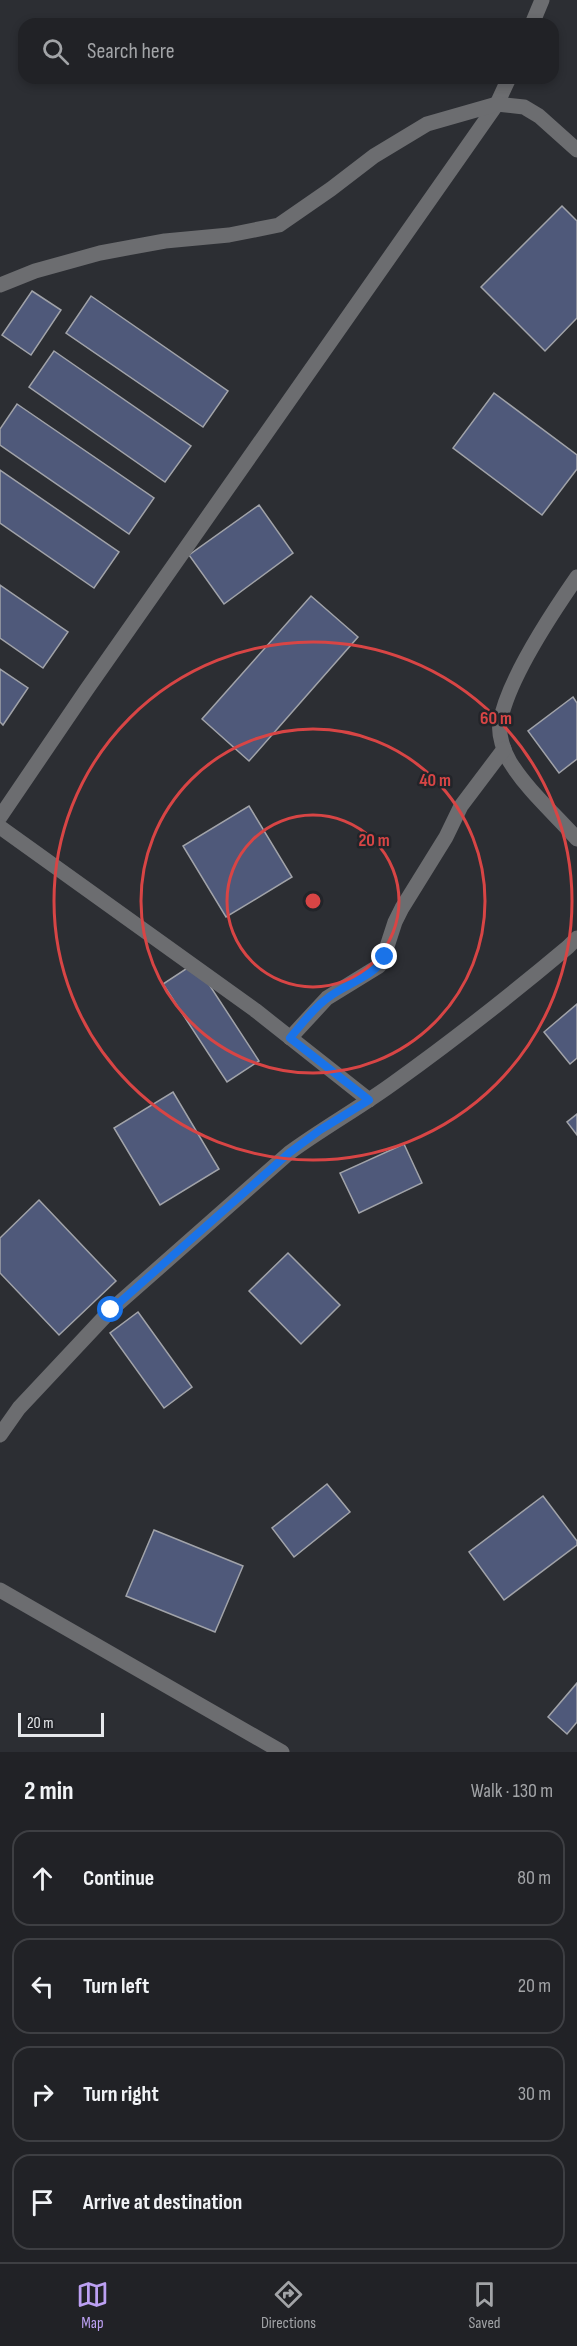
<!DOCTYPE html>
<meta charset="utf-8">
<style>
body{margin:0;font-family:"Sofia Sans Condensed",sans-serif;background:#2d2f32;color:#f1f3f6}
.scale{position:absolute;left:18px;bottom:15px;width:86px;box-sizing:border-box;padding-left:6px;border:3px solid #e6e8eb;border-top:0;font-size:16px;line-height:21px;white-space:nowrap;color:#e6e8eb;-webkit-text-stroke:4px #222429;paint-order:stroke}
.stop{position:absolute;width:18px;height:18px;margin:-14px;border:4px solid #1a73e8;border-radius:50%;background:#fff}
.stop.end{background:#1a73e8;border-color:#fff;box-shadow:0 2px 6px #0008}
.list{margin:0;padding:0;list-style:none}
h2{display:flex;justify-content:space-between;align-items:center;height:78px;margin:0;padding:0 24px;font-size:26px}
h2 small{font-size:20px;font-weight:400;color:#a2a4a7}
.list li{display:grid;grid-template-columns:39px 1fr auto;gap:18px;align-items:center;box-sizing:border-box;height:96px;margin:0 12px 12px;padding:0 12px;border:2px solid #3e3f43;border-radius:18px}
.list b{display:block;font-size:22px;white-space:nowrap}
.list em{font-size:20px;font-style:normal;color:#a2a4a7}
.icon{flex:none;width:33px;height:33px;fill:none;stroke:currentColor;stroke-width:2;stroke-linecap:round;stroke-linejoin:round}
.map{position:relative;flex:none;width:577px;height:1752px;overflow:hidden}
.search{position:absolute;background:#212226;box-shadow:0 3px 9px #0003;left:18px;right:18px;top:18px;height:66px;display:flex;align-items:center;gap:15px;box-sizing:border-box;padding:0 21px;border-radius:18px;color:#a2a4a7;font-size:22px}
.sheet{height:510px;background:#212226}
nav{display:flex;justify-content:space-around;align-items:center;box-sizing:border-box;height:84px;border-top:2px solid #3e3f43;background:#212226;font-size:16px;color:#a2a4a7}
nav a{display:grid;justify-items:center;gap:3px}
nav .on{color:#bca0f2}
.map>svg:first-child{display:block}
</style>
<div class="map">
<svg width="577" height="1752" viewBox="0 0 577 1752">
<rect width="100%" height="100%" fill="#2c2e33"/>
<g fill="#4f597a" stroke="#a1a3a9" stroke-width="1.5">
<polygon points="562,206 577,221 577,318 545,351 481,287"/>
<polygon points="32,291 61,310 31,355 2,335"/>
<polygon points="91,296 228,391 203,427 66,333"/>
<polygon points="54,351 191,446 165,482 29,387"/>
<polygon points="494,393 577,455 577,469 542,515 453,448"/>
<polygon points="17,404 154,498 129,534 0,445 0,429"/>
<polygon points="0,470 119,552 94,588 0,523"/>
<polygon points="259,505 293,553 224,604 189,555"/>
<polygon points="0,585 68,632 43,668 0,638"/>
<polygon points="311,596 358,637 249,761 202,719"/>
<polygon points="0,669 28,688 3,725 0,722"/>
<polygon points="573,697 577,703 577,759 559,773 528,731"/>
<polygon points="249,806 292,877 226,917 183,846"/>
<polygon points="195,963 259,1061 227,1082 163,984"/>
<polygon points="577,1004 577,1058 570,1064 544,1032"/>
<polygon points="173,1092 219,1169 160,1205 114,1128"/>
<polygon points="577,1114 577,1135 567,1122"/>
<polygon points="404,1144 422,1183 359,1213 340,1173"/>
<polygon points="39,1200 116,1281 59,1335 0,1273 0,1238"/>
<polygon points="288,1253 340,1305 301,1344 249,1291"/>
<polygon points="138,1312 192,1387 164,1408 110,1333"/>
<polygon points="327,1484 350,1512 294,1557 272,1528"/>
<polygon points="543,1496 577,1541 577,1545 504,1600 469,1552"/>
<polygon points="154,1530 243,1566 215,1632 126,1596"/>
<polygon points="577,1683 577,1722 567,1734 548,1717"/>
</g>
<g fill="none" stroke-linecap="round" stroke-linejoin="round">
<polyline stroke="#6c6d70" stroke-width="15" points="0,817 87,689 497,104"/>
<g stroke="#6c6d70" stroke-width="15">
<polyline points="532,24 542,0"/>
<polyline points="497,104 509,78"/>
<polyline points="0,285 35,271 100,253 165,241 229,235 279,225 331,189 374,156 427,124 497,104 524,107 539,116 577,150"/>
<path d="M577,577C552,613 507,680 500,723C498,735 504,752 510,762C528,791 555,814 577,839"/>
<polyline points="0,827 255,1010 369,1100"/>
<polyline points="290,1038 327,998 379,966 382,962 395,922 402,908 446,837 461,806 504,749"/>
<path d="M0,1435L19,1408L111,1310L289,1153C323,1128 361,1107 395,1082C455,1039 512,994 568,947L577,938"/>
<polyline points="0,1590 282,1752"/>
</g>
</g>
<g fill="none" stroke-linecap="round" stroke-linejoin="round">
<path stroke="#1a73e8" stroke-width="8" d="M111,1310L289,1153L320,1130L369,1100L290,1038C302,1024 313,1008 329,997C346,984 375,976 385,957"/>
</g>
<g fill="none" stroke="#d84545" stroke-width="3">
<circle cx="313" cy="901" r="86"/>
<circle cx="313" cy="901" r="172"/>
<circle cx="313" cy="901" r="259"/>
</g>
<circle cx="313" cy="901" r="9" fill="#d84545" stroke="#222429" stroke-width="3"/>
<g font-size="18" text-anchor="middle" font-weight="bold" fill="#d84545" stroke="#222429" stroke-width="5" stroke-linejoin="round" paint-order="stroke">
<text x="496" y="724">60 m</text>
<text x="435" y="786">40 m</text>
<text x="374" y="846">20 m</text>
</g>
</svg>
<div class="scale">20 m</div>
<div class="stop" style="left:111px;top:1310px"></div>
<div class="stop end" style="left:385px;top:957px"></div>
<div class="search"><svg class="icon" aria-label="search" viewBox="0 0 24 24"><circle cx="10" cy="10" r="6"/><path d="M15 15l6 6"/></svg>Search here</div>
</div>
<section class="sheet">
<h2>2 min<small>Walk · 130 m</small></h2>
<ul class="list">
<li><svg class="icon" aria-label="ahead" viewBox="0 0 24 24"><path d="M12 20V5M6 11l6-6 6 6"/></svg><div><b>Continue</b></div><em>80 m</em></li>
<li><svg class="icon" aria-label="left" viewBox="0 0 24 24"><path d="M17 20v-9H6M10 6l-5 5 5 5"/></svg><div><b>Turn left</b></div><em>20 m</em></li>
<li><svg class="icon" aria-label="right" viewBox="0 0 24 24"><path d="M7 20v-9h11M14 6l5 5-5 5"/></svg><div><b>Turn right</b></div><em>30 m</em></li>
<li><svg class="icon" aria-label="arrive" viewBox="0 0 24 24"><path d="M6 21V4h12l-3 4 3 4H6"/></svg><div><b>Arrive at destination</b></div></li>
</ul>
</section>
<nav>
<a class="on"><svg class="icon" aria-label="map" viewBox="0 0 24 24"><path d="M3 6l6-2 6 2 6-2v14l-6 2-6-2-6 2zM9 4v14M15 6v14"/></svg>Map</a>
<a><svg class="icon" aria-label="directions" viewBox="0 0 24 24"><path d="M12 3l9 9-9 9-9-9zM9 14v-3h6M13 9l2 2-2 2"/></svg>Directions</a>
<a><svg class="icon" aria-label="saved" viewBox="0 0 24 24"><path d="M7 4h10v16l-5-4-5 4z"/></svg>Saved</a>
</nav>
